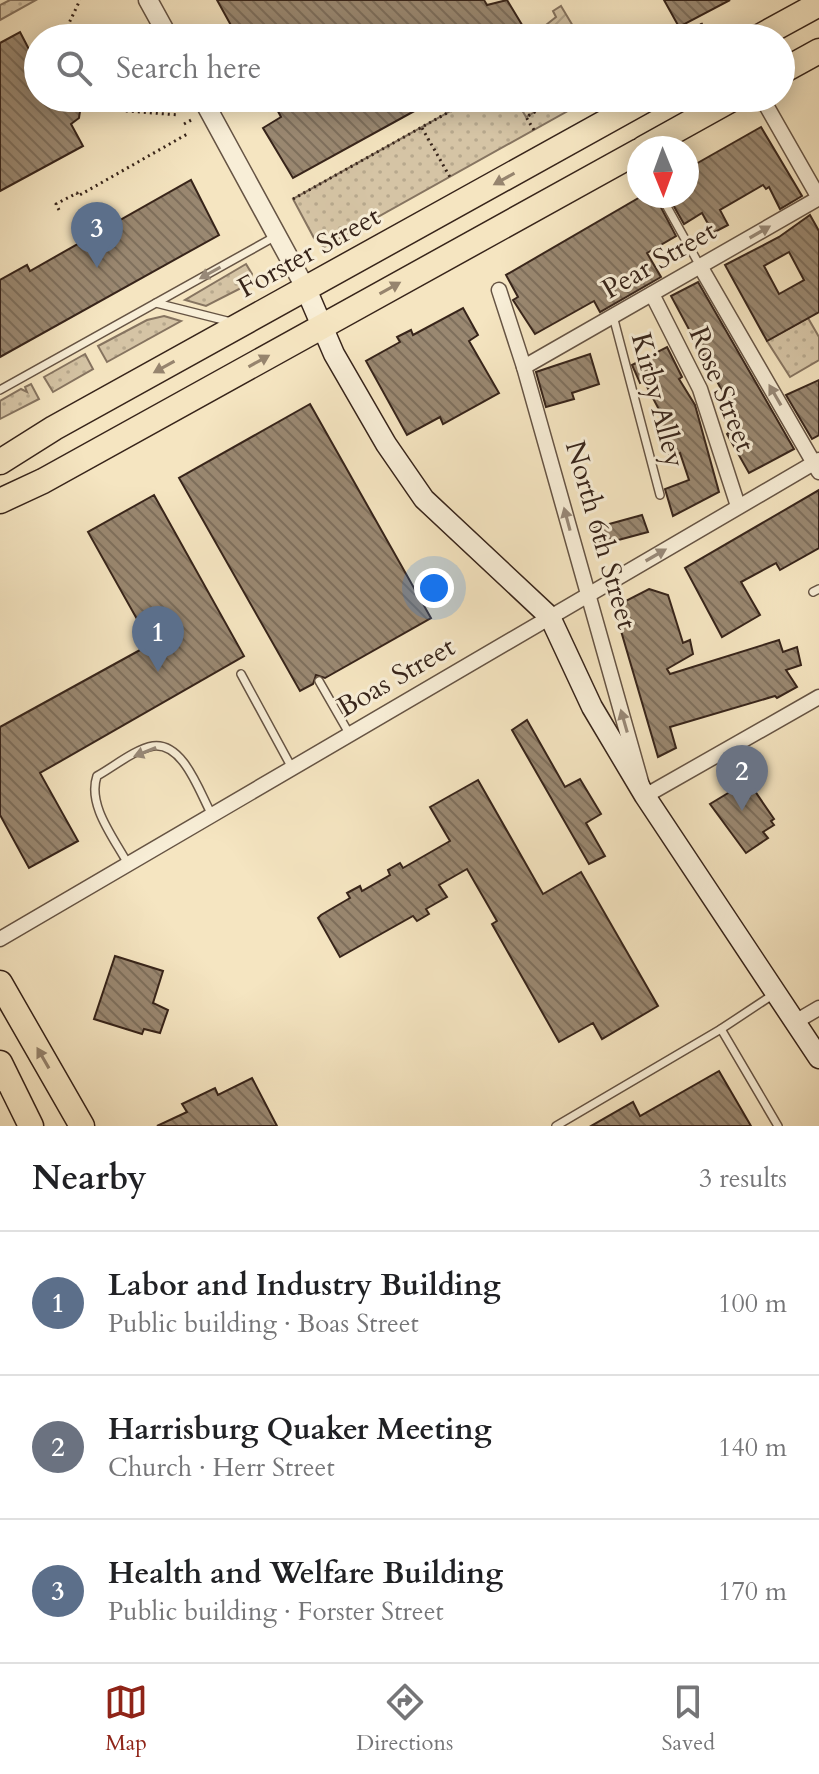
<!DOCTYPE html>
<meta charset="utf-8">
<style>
body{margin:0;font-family:Cardo,serif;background:#f6f6f6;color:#202124}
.compass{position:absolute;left:627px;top:136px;width:72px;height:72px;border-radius:50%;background:#fff;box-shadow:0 4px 20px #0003;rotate:179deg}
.you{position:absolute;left:434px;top:588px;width:28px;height:28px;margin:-20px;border:6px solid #fff;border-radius:50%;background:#1a73e8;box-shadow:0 0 0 12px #1a73e833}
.badge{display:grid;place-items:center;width:52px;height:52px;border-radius:50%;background:#8f2418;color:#fff;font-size:26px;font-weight:700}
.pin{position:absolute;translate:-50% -66px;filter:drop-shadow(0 2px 4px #0008)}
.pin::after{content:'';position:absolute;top:42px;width:28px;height:24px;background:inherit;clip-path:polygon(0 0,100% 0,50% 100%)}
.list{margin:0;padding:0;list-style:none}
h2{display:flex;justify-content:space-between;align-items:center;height:104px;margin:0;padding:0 32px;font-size:34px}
h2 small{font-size:26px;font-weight:400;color:#757577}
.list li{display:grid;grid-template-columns:52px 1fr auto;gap:24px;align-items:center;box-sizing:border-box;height:144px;padding:0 32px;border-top:2px solid #e0e0e0}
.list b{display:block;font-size:30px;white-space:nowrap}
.list p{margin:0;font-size:26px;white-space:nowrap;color:#757577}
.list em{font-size:26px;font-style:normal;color:#757577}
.icon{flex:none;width:44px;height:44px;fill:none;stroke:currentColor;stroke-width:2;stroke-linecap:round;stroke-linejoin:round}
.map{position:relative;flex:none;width:819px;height:1126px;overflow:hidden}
.search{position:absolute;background:#fff;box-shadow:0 4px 20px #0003;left:24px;right:24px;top:24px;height:88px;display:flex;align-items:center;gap:20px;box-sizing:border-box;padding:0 28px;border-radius:44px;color:#757577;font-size:30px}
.sheet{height:536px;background:#fff}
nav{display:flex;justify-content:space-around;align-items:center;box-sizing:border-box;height:112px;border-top:2px solid #e0e0e0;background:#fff;font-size:22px;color:#757577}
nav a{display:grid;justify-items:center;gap:4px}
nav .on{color:#8f2418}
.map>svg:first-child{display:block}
</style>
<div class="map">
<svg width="819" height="1126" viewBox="0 0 819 1126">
<defs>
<pattern id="grass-dots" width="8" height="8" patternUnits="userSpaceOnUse" patternTransform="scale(2)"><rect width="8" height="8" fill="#d5c4a5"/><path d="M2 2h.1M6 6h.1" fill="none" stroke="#b7a88d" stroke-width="1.8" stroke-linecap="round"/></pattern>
<pattern id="garden-furrows" width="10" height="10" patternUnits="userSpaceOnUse" patternTransform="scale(2)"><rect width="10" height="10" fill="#d5c4a5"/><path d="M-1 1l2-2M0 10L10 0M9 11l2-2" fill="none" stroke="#b7a88d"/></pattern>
<pattern id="building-back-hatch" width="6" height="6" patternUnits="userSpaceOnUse" patternTransform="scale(2)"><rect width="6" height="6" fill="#9a8871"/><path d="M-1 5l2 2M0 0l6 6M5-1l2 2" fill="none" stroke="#7e6f5c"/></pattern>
</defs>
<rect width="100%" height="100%" fill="#f5e5c1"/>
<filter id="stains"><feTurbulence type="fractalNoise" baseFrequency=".0025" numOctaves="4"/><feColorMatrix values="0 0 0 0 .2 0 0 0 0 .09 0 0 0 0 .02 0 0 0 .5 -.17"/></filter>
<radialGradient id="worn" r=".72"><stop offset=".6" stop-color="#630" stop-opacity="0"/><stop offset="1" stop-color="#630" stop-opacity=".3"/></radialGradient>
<g fill="url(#grass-dots)" stroke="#867460" stroke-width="2">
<polygon points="10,0 36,0 0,20 0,5"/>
<polygon points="474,98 515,98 526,116 559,98 591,98 324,247 314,238 293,199"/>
<polygon points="246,264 252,274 249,284 206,306 185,300"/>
<polygon points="164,316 181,321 107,362 98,346 147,320"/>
<polygon points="808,318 819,337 819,360 790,377 767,341"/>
<polygon points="85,354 93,369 53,392 44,377"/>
<polygon points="31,384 39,399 0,419 0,401 21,389 27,392 25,387"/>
</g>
<polygon fill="#d5c4a5" stroke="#867460" stroke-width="2" points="515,98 559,98 526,117"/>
<polygon fill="url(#garden-furrows)" stroke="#867460" stroke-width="2" points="561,6 573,26 553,37 546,25 556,17 553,11"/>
<g fill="url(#building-back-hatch)" stroke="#37241a" stroke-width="2" fill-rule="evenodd">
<polygon points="217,0 484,0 487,5 507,0 530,38 238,38"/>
<polygon points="664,0 730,0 679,27"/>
<polygon points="20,32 33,57 38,55 38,98 82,98 79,118 71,124 83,146 0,191 0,43"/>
<polygon points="271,98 438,98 293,178 263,128 281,117"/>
<polygon points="761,127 802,196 780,209 769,187 766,189 763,185 720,210 728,225 713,233 702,213 684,224 668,196 687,196 687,169"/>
<polygon points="191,180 219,235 0,357 0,280 27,265 30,271"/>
<polygon points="642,196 655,196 676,236 647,253 661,277 600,312 594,301 535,334 513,300 518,297 506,275"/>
<path d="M810,215L819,231V312L767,341L725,265L779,237ZM789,252L804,280L779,294L764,266Z"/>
<polygon points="698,282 794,449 749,473 727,434 740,424 671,296"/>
<polygon points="463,308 478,335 469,341 499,393 443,424 440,417 407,435 366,361 400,342 397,337 411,330 413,335"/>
<polygon points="667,347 682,377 679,379 695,405 719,492 673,516 665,489 689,480 680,453 670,456 659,424 665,421 644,381 640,383 632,365"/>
<polygon points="590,354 599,384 572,393 574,399 546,407 536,372"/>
<polygon points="819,380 819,435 812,439 786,395"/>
<polygon points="310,404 431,618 325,678 316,675 313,684 300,691 179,478"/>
<polygon points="819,490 819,548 780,570 776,563 741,582 760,615 722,637 685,568"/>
<polygon points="154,495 244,656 40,773 78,841 29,868 0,815 0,727 151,644 88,532"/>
<polygon points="642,515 648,532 596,546 591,529"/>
<polygon points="649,589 668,595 683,643 690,640 693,654 667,669 670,674 779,640 783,652 797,647 801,665 786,670 797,687 777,698 775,696 670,727 676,748 658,757 614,607"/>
<polygon points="527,720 565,787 580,779 601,814 586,823 605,856 589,864 512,730"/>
<polygon points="478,780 543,894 581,872 658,1006 602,1039 593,1023 559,1042 492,924 497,921 467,869 439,885 447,897 426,909 429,914 417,921 413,916 340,957 318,918 321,915 350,898 347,893 360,886 362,891 390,875 388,870 400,863 403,868 450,841 430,807"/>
<polygon points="748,781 774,819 771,821 774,825 763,832 768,838 746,853 710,804"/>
<polygon points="115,956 163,971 153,1003 168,1010 160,1033 144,1029 142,1034 94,1019"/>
<polygon points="719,1071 751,1126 591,1126 633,1102 640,1116"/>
<polygon points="252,1078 277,1126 157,1126 187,1112 182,1104 215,1088 218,1095"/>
</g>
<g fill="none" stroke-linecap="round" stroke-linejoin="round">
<g stroke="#665444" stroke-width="10">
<g id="service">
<polyline points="661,196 700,266"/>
<polyline points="156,303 231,322"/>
<polyline points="613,316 660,495"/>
<polyline points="0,390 276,236"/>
<polyline points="813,592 819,589"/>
<polyline points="241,674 292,768"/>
<polyline points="319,681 350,735"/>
<path d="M128,864C114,838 87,805 97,776C112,768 135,749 153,746C184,742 200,794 212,815"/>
<polyline points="721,1029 778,1126"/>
<polyline points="556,1126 721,1029 774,994"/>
</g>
</g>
<g stroke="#665444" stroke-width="17">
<g id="minor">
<polyline points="762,98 819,198"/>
<polyline points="700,266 819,472"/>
<polyline points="499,290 524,367 645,796 819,697"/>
<polyline points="652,294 700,389 738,506"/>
<polyline points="524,367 819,198"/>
<polyline points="0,939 819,460"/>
<polyline points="795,1022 819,1008"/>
</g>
</g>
<g stroke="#665444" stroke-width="21">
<g id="tertiary">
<polyline points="148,0 169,38"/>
<polyline points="202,98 306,289"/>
</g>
</g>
<g stroke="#37241a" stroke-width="23">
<polyline id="secondary" points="306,289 334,354 386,444 424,499 550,617 592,707 645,796 819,1058"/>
</g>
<g stroke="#37241a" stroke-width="27">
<g id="primary">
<polyline points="757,38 819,4"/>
<polyline points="781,72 819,51"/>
<polyline points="644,148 734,98"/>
<polyline points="0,462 54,428 649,98"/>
<polyline points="0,501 43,481 639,151"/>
<polyline points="0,983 82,1126"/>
<polyline points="0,1063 31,1126"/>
</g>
</g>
<g stroke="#37241a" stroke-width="3" stroke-dasharray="2 4" stroke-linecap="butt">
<polyline points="701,23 706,34"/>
<polyline points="62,38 80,0"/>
<polyline points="102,98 101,109 179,115"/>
<polyline points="184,124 193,119"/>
<polyline points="422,128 450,177"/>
<polyline points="534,130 526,117 559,98"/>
<polyline points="293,199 474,98"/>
<polyline points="59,210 56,204 77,193 78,196 189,133"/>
</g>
<use href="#service" stroke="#f8eed7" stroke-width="7"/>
<use href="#minor" stroke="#f8eed7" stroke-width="14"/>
<use href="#tertiary" stroke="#f8eed7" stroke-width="18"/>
<use href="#secondary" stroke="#f8eed7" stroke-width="20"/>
<use href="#primary" stroke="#f5e5c1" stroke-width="24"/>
</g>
<defs><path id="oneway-solid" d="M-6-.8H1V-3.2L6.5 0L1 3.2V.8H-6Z" transform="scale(2)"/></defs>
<g fill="#96846e">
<use href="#oneway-solid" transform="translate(504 179) rotate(151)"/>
<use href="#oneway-solid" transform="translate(390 288) rotate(-29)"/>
<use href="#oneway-solid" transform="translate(259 361) rotate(-29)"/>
<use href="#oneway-solid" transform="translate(164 367) rotate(151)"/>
<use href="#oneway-solid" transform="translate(43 1058) rotate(-120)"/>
</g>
<g fill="#988978">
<use href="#oneway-solid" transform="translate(760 232) rotate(-30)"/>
<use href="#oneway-solid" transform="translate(210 273) rotate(151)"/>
<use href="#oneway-solid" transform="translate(775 395) rotate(-120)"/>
<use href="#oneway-solid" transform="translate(567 519) rotate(-105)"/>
<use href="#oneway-solid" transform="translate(656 555) rotate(-30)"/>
<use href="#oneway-solid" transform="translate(624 721) rotate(-106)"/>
<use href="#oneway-solid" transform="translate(145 752) rotate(158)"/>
</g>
<g text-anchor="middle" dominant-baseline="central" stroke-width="6" stroke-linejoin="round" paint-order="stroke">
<g font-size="28" fill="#37241a" stroke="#f8eed7">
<text transform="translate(309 252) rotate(-29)">Forster Street</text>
<text transform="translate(659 260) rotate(-30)">Pear Street</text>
<text transform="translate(722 389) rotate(68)">Rose Street</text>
<text transform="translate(658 400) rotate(75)">Kirby Alley</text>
<text transform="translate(601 535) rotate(74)">North 6th Street</text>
<text transform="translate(396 677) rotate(-30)">Boas Street</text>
</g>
</g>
<rect width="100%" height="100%" filter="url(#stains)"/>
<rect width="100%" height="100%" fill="url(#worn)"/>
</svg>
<svg class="compass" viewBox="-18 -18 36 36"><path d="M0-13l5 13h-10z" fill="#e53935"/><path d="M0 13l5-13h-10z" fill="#757577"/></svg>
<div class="you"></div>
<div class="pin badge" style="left:158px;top:672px;background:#5c6f8a">1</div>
<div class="pin badge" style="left:742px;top:811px;background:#6b7280">2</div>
<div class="pin badge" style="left:97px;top:268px;background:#5c6f8a">3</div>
<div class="search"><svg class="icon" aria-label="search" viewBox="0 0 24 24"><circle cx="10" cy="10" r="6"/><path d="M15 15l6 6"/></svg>Search here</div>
</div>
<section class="sheet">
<h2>Nearby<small>3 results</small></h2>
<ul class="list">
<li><span class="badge" style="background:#5c6f8a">1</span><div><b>Labor and Industry Building</b><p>Public building · Boas Street</p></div><em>100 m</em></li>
<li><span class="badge" style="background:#6b7280">2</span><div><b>Harrisburg Quaker Meeting</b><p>Church · Herr Street</p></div><em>140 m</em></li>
<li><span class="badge" style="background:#5c6f8a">3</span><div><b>Health and Welfare Building</b><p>Public building · Forster Street</p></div><em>170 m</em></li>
</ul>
</section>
<nav>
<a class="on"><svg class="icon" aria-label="map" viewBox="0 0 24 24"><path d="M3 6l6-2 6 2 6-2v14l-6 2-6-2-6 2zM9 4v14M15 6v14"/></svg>Map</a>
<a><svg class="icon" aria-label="directions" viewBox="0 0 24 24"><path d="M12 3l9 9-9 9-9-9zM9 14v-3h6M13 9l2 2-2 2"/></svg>Directions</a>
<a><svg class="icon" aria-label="saved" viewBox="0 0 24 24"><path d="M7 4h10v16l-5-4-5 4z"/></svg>Saved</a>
</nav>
